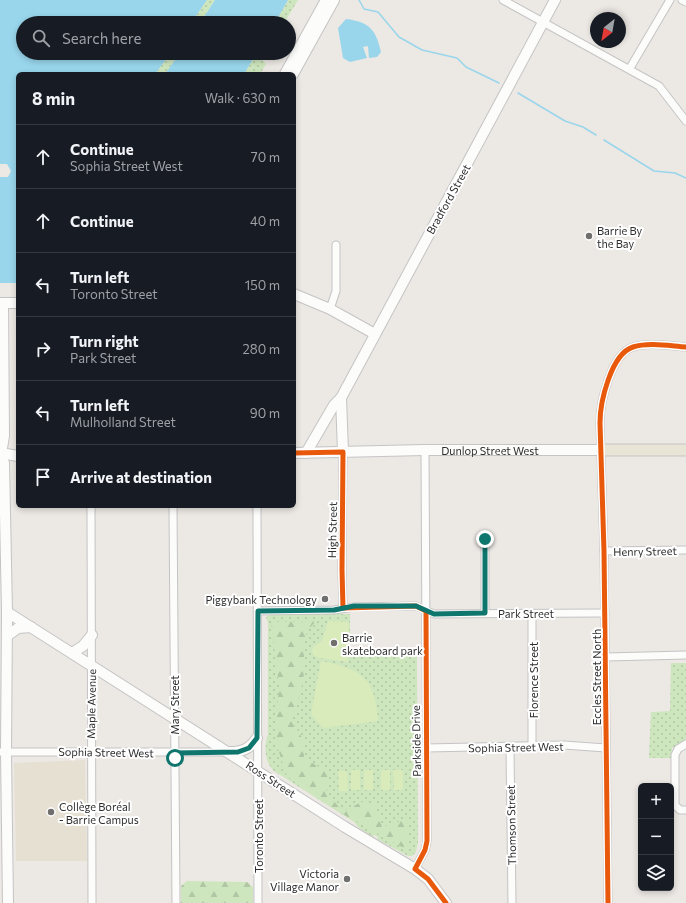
<!DOCTYPE html>
<meta charset="utf-8">
<style>
body{margin:0;font-family:Commissioner,sans-serif;background:#20242c;color:#f1f3f6}
.controls{position:absolute;right:12px;bottom:12px;display:grid;overflow:hidden;border-radius:6px;box-shadow:0 2px 6px #0003}
.controls button{width:36px;height:36px;display:grid;place-items:center;padding:0;border:0;border-bottom:1px solid #363941;background:#171b24;color:#f1f3f6;font:20px sans-serif}
.compass{position:absolute;left:590px;top:12px;width:36px;height:36px;border-radius:50%;background:#171b24;box-shadow:0 2px 6px #0003;rotate:211deg}
.stop{position:absolute;width:12px;height:12px;margin:-9px;border:3px solid #0f766e;border-radius:50%;background:#fff}
.stop.end{background:#0f766e;border-color:#fff;box-shadow:0 1px 4px #0008}
.list{margin:0;padding:0;list-style:none}
h2{display:flex;justify-content:space-between;align-items:center;height:52px;margin:0;padding:0 16px;font-size:17px}
h2 small{font-size:13px;font-weight:400;color:#9ea1a6}
.list li{display:grid;grid-template-columns:26px 1fr auto;gap:12px;align-items:center;box-sizing:border-box;height:64px;padding:0 16px;border-top:1px solid #363941}
.list b{display:block;font-size:15px;white-space:nowrap}
.list p{margin:0;font-size:13px;white-space:nowrap;color:#9ea1a6}
.list em{font-size:13px;font-style:normal;color:#9ea1a6}
.icon{flex:none;width:22px;height:22px;fill:none;stroke:currentColor;stroke-width:2;stroke-linecap:round;stroke-linejoin:round}
.map{position:relative;flex:none;width:686px;height:903px;overflow:hidden}
.search{position:absolute;background:#171b24;box-shadow:0 2px 6px #0003;left:16px;top:16px;width:280px;height:44px;display:flex;align-items:center;gap:10px;box-sizing:border-box;padding:0 14px;border-radius:22px;color:#9ea1a6;font-size:15px}
.panel{position:absolute;background:#171b24;box-shadow:0 2px 6px #0003;left:16px;top:72px;width:280px;height:436px;border-radius:6px}
.map>svg:first-child{display:block}
</style>
<div class="map">
<svg width="686" height="903" viewBox="0 0 686 903">
<defs>
<pattern id="grass-dots" width="8" height="8" patternUnits="userSpaceOnUse"><rect width="8" height="8" fill="#cee6be"/><path d="M2 2h.1M6 6h.1" fill="none" stroke="#b1c6a4" stroke-width="1.8" stroke-linecap="round"/></pattern>
<pattern id="forest-firs" width="22" height="20" patternUnits="userSpaceOnUse"><rect width="22" height="20" fill="#cee6be"/><path d="M5 1l3.5 6h-7zM16 11l3.5 6h-7z" fill="#b1c6a4"/></pattern>
</defs>
<rect width="100%" height="100%" fill="#ece8e4"/>
<polygon fill="#e6e0d3" points="85,760 87,861 16,861 14,763"/>
<g fill="url(#grass-dots)">
<polygon points="207,0 215,0 200,23 191,23"/>
<polygon points="288,0 298,0 284,23 275,23"/>
<polygon points="171,53 180,53 165,74 155,74"/>
<polygon points="257,53 266,53 262,60 266,64 260,74 244,74"/>
<path d="M325,614H350V656L417,655L418,842L416,852L412,856H408L377,839L378,837L374,835L373,837L359,828L354,822L274,771C264,761 264,747 268,734V623L266,617L270,615Z"/>
<polygon points="671,663 686,663 686,740 672,748 671,758 649,758 651,712 670,711"/>
</g>
<g fill="url(#forest-firs)">
<path d="M316,621C297,639 306,652 304,673C302,690 296,706 292,722L305,742L304,758L329,773L326,792L338,806L347,810L361,802L375,805L382,827L407,819L409,851L339,812L311,794L287,776L275,740L279,686L271,622Z"/>
<polygon points="187,881 247,882 253,887 253,903 181,903 181,886"/>
</g>
<g fill="#d9eabb">
<polygon points="328,621 349,622 348,662 319,658 313,655 312,650 314,646 322,641"/>
<path d="M321,661C362,669 375,678 378,721L323,728L311,714Z"/>
<rect x="351" y="770" width="9" height="20"/>
<rect x="364" y="770" width="9" height="20"/>
<rect x="381" y="770" width="9" height="20"/>
<polygon points="393,770 403,770 403,790 394,790"/>
<polygon points="338,771 347,771 348,791 339,791"/>
</g>
<g fill="#99d6ec">
<polygon points="0,0 207,0 191,23 23,23 23,53 171,53 155,74 18,74 18,283 0,283 0,177 8,177 11,171 7,164 0,164"/>
<polygon points="215,0 288,0 275,23 200,23"/>
<path d="M346,19C370,22 376,30 381,52L377,57L369,58L368,46L363,47L367,58L350,62L343,58L338,28Z"/>
<polygon points="180,53 257,53 244,74 165,74"/>
</g>
<g fill="none" stroke-linecap="round" stroke-linejoin="round">
<g stroke="#99d6ec" stroke-width="1.5">
<polyline points="359,0 364,9 378,12 399,37 422,50 457,58 466,67 499,83"/>
<polyline points="518,93 565,121 583,127 596,135"/>
<polyline points="604,140 654,171 675,173 686,178"/>
</g>
<g stroke="#c5c4c5" stroke-width="9">
<g id="street">
<polyline points="503,0 659,86 686,121"/>
<polyline points="682,0 686,2"/>
<polyline points="630,68 670,0"/>
<polyline points="330,309 336,291 336,245"/>
<polyline points="343,452 342,570 343,608"/>
<polyline points="91,506 92,903"/>
<polyline points="173,506 176,903"/>
<polyline points="257,506 258,903"/>
<polyline points="485,539 485,613"/>
<polyline points="604,551 686,550"/>
<polyline points="258,611 334,610 354,607 416,606 434,614 605,613"/>
<polyline points="606,657 686,655"/>
<polyline points="686,744 678,749 675,755 675,805 680,810 686,810"/>
<polyline points="532,746 532,613"/>
<polyline points="426,748 564,745 606,748"/>
<polyline points="510,748 512,903"/>
<polyline points="0,752 228,752"/>
<polyline points="415,869 425,850 427,841 425,450"/>
<path d="M608,903L604,551L600,423C600,402 611,354 633,347C649,342 670,346 686,347"/>
</g>
</g>
<g stroke="#c5c4c5" stroke-width="12">
<g id="secondary">
<polyline points="285,74 326,0"/>
<polyline points="293,74 334,0"/>
<polyline points="294,294 330,309 375,334"/>
<polyline points="0,303 18,303"/>
<polyline points="3,303 4,436 1,454 4,463 7,612 6,752 8,903"/>
<polyline points="341,398 343,452"/>
<polyline points="0,453 18,456"/>
<path id="s1" d="M294,453L425,450H602"/>
<polyline points="306,453 334,405 341,398 555,0"/>
<polyline points="7,612 345,827 415,869 428,879 446,903"/>
<polyline points="7,636 18,628 31,627"/>
<polyline points="72,653 83,646 92,635"/>
<path d="M230,752C242,752 250,749 257,738"/>
</g>
</g>
<g stroke="#c6c5c4" stroke-width="13">
<polyline id="primary" points="602,450 686,450"/>
</g>
<use href="#street" stroke="#fcfcfb" stroke-width="7"/>
<use href="#secondary" stroke="#fcfcfb" stroke-width="10"/>
<use href="#primary" stroke="#e8e4d6" stroke-width="11"/>
<g stroke="#fff" stroke-width="8">
<g id="cycleway">
<polyline points="294,453 343,452 342,570 343,608 416,606 426,611 427,841 425,850 415,869 428,879 446,903"/>
<path d="M608,903L604,551L600,423C600,402 611,354 633,347C649,342 670,346 686,347"/>
</g>
</g>
<use href="#cycleway" stroke="#e8590c" stroke-width="5"/>
</g>
<g fill="none" stroke-linecap="round" stroke-linejoin="round">
<polyline stroke="#0f766e" stroke-width="5" points="175,758 175,753 238,752 249,748 257,738 258,611 334,610 354,606 416,606 434,614 485,613 485,539"/>
</g>
<g fill="#706f6e" stroke="#fff" stroke-width="1.5">
<circle cx="589" cy="236" r="4"/>
<circle cx="325" cy="599" r="4"/>
<circle cx="334" cy="643" r="4"/>
<circle cx="51" cy="812" r="4"/>
<circle cx="347" cy="879" r="4"/>
</g>
<g text-anchor="middle" dominant-baseline="central" stroke-width="4" stroke-linejoin="round" paint-order="stroke">
<g font-size="11" fill="#2e2e2e" stroke="#fff">
<text transform="translate(448 199) rotate(-61)">Bradford Street</text>
<text stroke="none"><textPath href="#s1" startOffset="196">Dunlop Street West</textPath></text>
<text transform="translate(332 530) rotate(-89)">High Street</text>
<text transform="translate(645 551) rotate(-1)">Henry Street</text>
<text x="526" y="613">Park Street</text>
<text transform="translate(596 677) rotate(-90)">Eccles Street North</text>
<text transform="translate(533 680) rotate(-90)">Florence Street</text>
<text transform="translate(91 704) rotate(-89)">Maple Avenue</text>
<text transform="translate(174 705) rotate(-90)">Mary Street</text>
<text transform="translate(416 741) rotate(-91)">Parkside Drive</text>
<text transform="translate(516 747) rotate(-1)">Sophia Street West</text>
<text transform="translate(106 752) rotate(1)">Sophia Street West</text>
<text transform="translate(271 779) rotate(33)">Ross Street</text>
<text transform="translate(511 825) rotate(-91)">Thomson Street</text>
<text transform="translate(258 836) rotate(-90)">Toronto Street</text>
</g>
<g font-size="11" fill="#2e2e2e" stroke="#fff" text-anchor="start">
<text x="597" y="230">Barrie By<tspan x="597" dy="13">the Bay</tspan></text>
<text x="317" y="599" text-anchor="end">Piggybank Technology</text>
<text x="342" y="637">Barrie<tspan x="342" dy="13">skateboard park</tspan></text>
<text x="59" y="806">Collège Boréal<tspan x="59" dy="13">- Barrie Campus</tspan></text>
<text x="339" y="873" text-anchor="end">Victoria<tspan x="339" dy="13">Village Manor</tspan></text>
</g>
</g>
</svg>
<div class="controls">
<button>+</button>
<button>−</button>
<button><svg class="icon" aria-label="layers" viewBox="0 0 24 24"><path d="M12 4l9 5-9 5-9-5zM3 14l9 5 9-5"/></svg></button>
</div>
<svg class="compass" viewBox="-18 -18 36 36"><path d="M0-13l5 13h-10z" fill="#e53935"/><path d="M0 13l5-13h-10z" fill="#9ea1a6"/></svg>
<div class="stop" style="left:175px;top:758px"></div>
<div class="stop end" style="left:485px;top:539px"></div>
<div class="search"><svg class="icon" aria-label="search" viewBox="0 0 24 24"><circle cx="10" cy="10" r="6"/><path d="M15 15l6 6"/></svg>Search here</div>
<section class="panel">
<h2>8 min<small>Walk · 630 m</small></h2>
<ul class="list">
<li><svg class="icon" aria-label="ahead" viewBox="0 0 24 24"><path d="M12 20V5M6 11l6-6 6 6"/></svg><div><b>Continue</b><p>Sophia Street West</p></div><em>70 m</em></li>
<li><svg class="icon" aria-label="ahead" viewBox="0 0 24 24"><path d="M12 20V5M6 11l6-6 6 6"/></svg><div><b>Continue</b></div><em>40 m</em></li>
<li><svg class="icon" aria-label="left" viewBox="0 0 24 24"><path d="M17 20v-9H6M10 6l-5 5 5 5"/></svg><div><b>Turn left</b><p>Toronto Street</p></div><em>150 m</em></li>
<li><svg class="icon" aria-label="right" viewBox="0 0 24 24"><path d="M7 20v-9h11M14 6l5 5-5 5"/></svg><div><b>Turn right</b><p>Park Street</p></div><em>280 m</em></li>
<li><svg class="icon" aria-label="left" viewBox="0 0 24 24"><path d="M17 20v-9H6M10 6l-5 5 5 5"/></svg><div><b>Turn left</b><p>Mulholland Street</p></div><em>90 m</em></li>
<li><svg class="icon" aria-label="arrive" viewBox="0 0 24 24"><path d="M6 21V4h12l-3 4 3 4H6"/></svg><div><b>Arrive at destination</b></div></li>
</ul>
</section>
</div>
